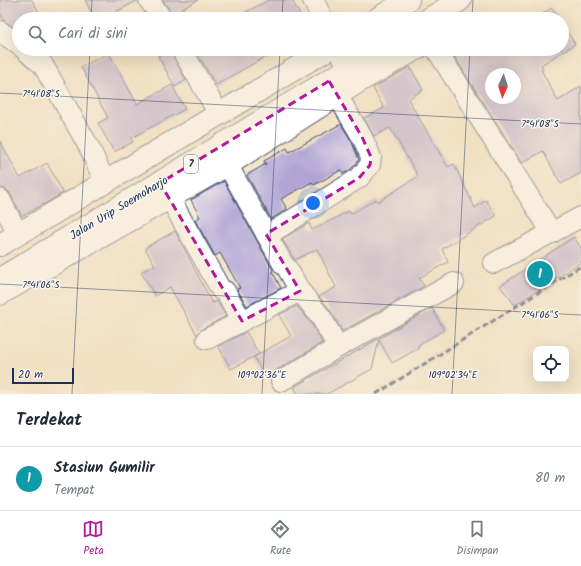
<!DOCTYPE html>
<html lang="id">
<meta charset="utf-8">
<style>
body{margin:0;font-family:Kalam,sans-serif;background:#f2f2f3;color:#1f2937}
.controls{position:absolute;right:12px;bottom:12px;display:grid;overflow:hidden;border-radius:8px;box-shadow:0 4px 16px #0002}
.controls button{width:36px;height:36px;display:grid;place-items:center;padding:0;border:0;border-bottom:1px solid #e0e1e3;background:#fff;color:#1f2937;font:20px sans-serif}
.compass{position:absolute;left:485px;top:68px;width:36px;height:36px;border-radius:50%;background:#fff;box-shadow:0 4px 16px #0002;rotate:183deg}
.scale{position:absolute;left:12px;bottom:10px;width:62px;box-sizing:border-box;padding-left:4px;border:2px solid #1b2f5e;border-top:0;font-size:11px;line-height:14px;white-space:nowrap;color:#1b2f5e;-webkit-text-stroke:3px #fbf7ec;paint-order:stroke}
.you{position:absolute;left:313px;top:203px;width:14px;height:14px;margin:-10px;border:3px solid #fff;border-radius:50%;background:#1a73e8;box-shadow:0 0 0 6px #1a73e833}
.badge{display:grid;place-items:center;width:26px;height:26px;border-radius:50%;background:#b5179e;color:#fff;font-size:13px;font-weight:700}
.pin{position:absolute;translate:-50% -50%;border:2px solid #fff;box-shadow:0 1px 4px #0006}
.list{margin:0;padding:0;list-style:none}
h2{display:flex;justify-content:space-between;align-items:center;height:52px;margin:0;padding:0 16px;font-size:17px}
h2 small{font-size:13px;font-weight:400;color:#747a83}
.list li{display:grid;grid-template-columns:26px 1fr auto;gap:12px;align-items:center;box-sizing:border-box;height:64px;padding:0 16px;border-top:1px solid #e0e1e3}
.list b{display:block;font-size:15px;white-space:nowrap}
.list p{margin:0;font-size:13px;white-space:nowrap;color:#747a83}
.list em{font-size:13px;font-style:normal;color:#747a83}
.icon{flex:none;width:22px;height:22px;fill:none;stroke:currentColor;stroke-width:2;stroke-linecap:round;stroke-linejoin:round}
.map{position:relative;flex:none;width:581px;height:394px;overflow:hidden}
.search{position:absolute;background:#fff;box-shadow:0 4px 16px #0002;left:12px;right:12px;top:12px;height:44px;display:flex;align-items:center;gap:10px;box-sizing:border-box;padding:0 14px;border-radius:22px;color:#747a83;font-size:15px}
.sheet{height:116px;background:#fff}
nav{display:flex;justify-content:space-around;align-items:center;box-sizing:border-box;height:56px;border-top:1px solid #e0e1e3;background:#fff;font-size:11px;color:#747a83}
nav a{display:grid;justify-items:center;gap:2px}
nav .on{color:#b5179e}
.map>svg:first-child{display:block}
</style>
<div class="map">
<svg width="581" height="394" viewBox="0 0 581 394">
<rect width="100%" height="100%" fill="#fbf7ec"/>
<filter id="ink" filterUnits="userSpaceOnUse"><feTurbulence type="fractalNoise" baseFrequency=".025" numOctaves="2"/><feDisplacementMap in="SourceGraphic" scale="8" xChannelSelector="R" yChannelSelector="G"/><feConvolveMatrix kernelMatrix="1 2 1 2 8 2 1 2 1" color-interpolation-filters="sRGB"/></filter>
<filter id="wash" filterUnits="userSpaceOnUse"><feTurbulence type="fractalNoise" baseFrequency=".012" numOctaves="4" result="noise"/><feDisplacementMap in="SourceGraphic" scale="16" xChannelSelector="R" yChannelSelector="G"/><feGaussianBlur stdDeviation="0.9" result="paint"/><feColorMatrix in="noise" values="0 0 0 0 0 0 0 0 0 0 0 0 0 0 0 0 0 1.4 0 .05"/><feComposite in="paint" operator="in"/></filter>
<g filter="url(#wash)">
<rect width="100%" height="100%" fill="#f1e0c2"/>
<g id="blocks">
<g fill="#b1a4d5" fill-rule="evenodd">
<polygon points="0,0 32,0 43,19 19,19 19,31 4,21 0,13"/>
<polygon points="85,0 138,0 103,19 95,19"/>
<polygon points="163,0 198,0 172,14"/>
<polygon points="269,0 292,0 302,19 244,19 242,14"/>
<polygon points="552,8 559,19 534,19"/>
<path d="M562,24L575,44L541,65L543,69L541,70L558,101L581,86V173L561,184L543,151L522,163L450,50L562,49ZM491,74H515V98H491Z"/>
<polygon points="211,49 284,49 266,58 265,57 216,85 199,56"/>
<polygon points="170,50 186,80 175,87 158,56"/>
<polygon points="109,53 137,104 172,85 185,109 131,138 133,142 114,152 98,123 108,118 81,67"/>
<polygon points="410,67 423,90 408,99 448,167 454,164 475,208 486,200 496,216 442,249 448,262 419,278 424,286 342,331 331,311 319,297 336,287 317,249 295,260 282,239 309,223 312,230 349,211 351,214 376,199 378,202 418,176 390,128 374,136 364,118 384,108 373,88"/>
<polygon points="341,124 352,142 359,160 351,169 343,174 341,170 314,185 312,182 281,199 287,209 271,219 247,175 266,164 264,161 287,148 289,152"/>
<polygon points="0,141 20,178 47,163 63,193 22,216 10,193 6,189 0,188"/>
<polygon points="224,181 273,270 272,271 281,288 247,306 237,289 240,288 220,253 215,256 195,220 200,217 191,200"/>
<polygon points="175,231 212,303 217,301 226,316 202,329 197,335 170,287 155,296 141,272 155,265 145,248"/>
<polygon points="574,237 581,248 581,262 515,305 500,286"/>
<polygon points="297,306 311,323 322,343 275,371 266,379 254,357 291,336 279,315"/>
<polygon points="432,308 444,330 418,345 419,348 392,363 379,340 372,369 327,394 298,394 294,387"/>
<polygon points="246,332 259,354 231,369 218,346"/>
</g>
</g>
</g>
<g filter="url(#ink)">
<use href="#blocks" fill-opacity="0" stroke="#3b4a6d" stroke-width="1"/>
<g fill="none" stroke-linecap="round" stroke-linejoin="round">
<g stroke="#3b4a6d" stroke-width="22">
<g id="minor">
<polyline points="149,0 162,19"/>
<polyline points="313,0 323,19"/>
<polyline points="0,31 19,45"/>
<polyline points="24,49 43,65 89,147 105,182"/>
<polyline points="181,49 219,114"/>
<polyline points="338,49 350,69"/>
<polyline points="436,49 552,233"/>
<polyline points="221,153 266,234 274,231 359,178 370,165 371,157 362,137 331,85"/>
<polyline points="163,186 221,290 225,291 242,321"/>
<polyline points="0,199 18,234"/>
<polyline points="266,234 283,264 287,268 300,291 321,317 338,347"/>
<polyline points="494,263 581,217"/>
<polyline points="0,295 229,165 363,80 418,49"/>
<polyline points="207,339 300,291"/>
<polyline points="281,381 338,347 454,283"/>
</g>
</g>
<g stroke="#3b4a6d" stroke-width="24">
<g id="highway">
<polyline points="377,19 408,0"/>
<polyline points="429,19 460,0"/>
<polyline points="0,245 328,49"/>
<polyline points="0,279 381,49"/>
</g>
</g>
<use href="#minor" stroke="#fff" stroke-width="20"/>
<use href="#highway" stroke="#fff" stroke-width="22"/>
<polyline stroke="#1b2f5e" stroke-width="3" stroke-dasharray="6 3" stroke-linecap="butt" points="376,394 581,266"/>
</g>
</g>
<path d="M0 0H581V394H0ZM329,81L362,137L371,157L370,165L359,178L266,234L300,291L242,321L160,183Z" fill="#f1e0c2" fill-opacity=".55" fill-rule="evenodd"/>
<path fill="none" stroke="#b5179e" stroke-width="3" stroke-dasharray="8 5" stroke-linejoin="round" d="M329,81L362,137L371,157L370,165L359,178L266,234L300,291L242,321L160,183Z"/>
<path fill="none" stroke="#1b2f5e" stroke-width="1" stroke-opacity="0.45" d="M91,19L92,0M282,19L283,0M472,19L473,0M0,93L581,124M0,284L581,315M72,394L90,49M262,394L280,49M452,394L470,49"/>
<g text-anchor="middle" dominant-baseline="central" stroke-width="3" stroke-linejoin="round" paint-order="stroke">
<rect fill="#fbf7ec" stroke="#5e6b89" stroke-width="1" x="184" y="155" width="14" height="18" rx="3"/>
<g font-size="11" font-weight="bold" fill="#1b2f5e">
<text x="191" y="164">7</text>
</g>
<g font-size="12" fill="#1b2f5e" stroke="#fbf7ec">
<text transform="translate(119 208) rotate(-31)">Jalan Urip Soemoharjo</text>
</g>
</g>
<g font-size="10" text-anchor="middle" fill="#1b2f5e" stroke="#fbf7ec" stroke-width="3" stroke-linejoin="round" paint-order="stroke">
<text x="41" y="97">7°41'08"S</text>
<text x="540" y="127">7°41'08"S</text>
<text x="41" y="288">7°41'06"S</text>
<text x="540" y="318">7°41'06"S</text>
<text x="262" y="378">109°02'36"E</text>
<text x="453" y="378">109°02'34"E</text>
</g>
</svg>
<div class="controls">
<button><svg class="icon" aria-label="locate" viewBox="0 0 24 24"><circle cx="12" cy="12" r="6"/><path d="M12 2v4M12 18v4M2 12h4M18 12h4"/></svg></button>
</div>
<svg class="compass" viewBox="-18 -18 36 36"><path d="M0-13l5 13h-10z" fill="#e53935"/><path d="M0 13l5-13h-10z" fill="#747a83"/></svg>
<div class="scale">20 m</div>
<div class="you"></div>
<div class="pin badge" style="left:540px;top:274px;background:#0f9aa8">1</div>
<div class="search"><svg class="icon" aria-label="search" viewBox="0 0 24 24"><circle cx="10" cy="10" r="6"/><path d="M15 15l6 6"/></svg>Cari di sini</div>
</div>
<section class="sheet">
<h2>Terdekat<small></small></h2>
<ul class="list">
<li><span class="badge" style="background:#0f9aa8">1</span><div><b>Stasiun Gumilir</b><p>Tempat</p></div><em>80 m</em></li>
</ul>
</section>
<nav>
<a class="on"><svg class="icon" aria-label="map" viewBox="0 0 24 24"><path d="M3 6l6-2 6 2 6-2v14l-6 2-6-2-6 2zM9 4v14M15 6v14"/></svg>Peta</a>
<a><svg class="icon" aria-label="directions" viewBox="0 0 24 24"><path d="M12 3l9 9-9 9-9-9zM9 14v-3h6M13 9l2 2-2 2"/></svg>Rute</a>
<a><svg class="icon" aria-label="saved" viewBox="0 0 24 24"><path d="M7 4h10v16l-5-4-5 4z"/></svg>Disimpan</a>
</nav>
